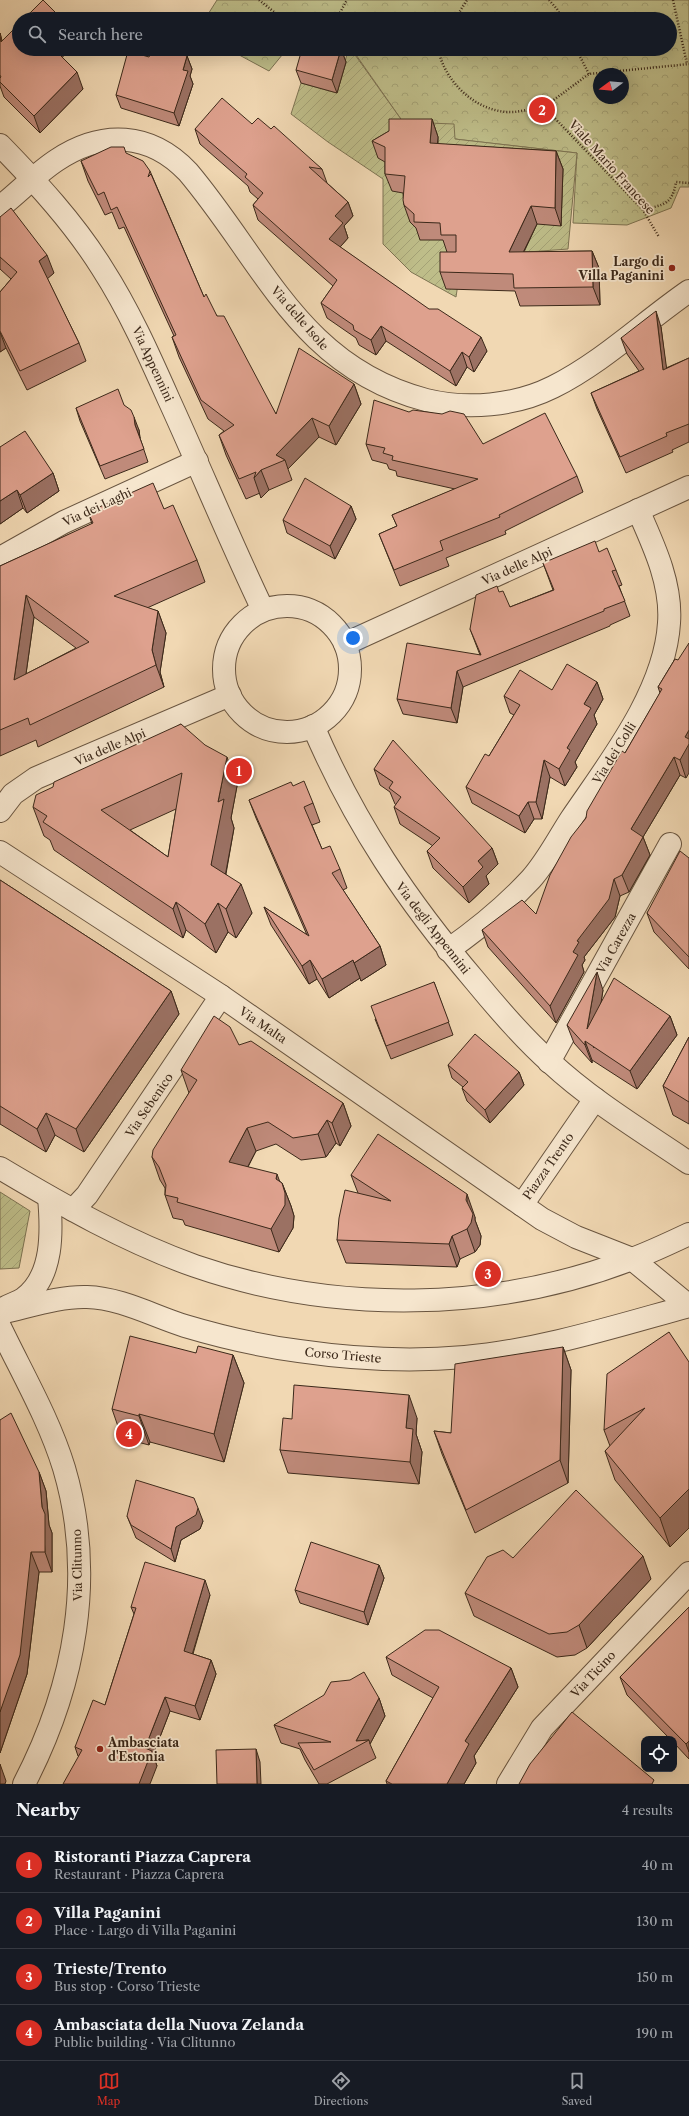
<!DOCTYPE html>
<meta charset="utf-8">
<style>
body{margin:0;font-family:"Libre Caslon Text",serif;background:#20242c;color:#f1f3f6}
.controls{position:absolute;right:12px;bottom:12px;display:grid;overflow:hidden;border-radius:8px;box-shadow:0 4px 16px #0002}
.controls button{width:36px;height:36px;display:grid;place-items:center;padding:0;border:0;border-bottom:1px solid #363941;background:#171b24;color:#f1f3f6;font:20px sans-serif}
.compass{position:absolute;left:593px;top:68px;width:36px;height:36px;border-radius:50%;background:#171b24;box-shadow:0 4px 16px #0002;rotate:254deg}
.you{position:absolute;left:353px;top:638px;width:14px;height:14px;margin:-10px;border:3px solid #fff;border-radius:50%;background:#1a73e8;box-shadow:0 0 0 6px #1a73e833}
.badge{display:grid;place-items:center;width:26px;height:26px;border-radius:50%;background:#d93025;color:#fff;font-size:13px;font-weight:700}
.pin{position:absolute;translate:-50% -50%;border:2px solid #fff;box-shadow:0 1px 4px #0006}
.list{margin:0;padding:0;list-style:none}
h2{display:flex;justify-content:space-between;align-items:center;height:52px;margin:0;padding:0 16px;font-size:17px}
h2 small{font-size:13px;font-weight:400;color:#9ea1a6}
.list li{display:grid;grid-template-columns:26px 1fr auto;gap:12px;align-items:center;box-sizing:border-box;height:56px;padding:0 16px;border-top:1px solid #363941}
.list b{display:block;font-size:15px;white-space:nowrap}
.list p{margin:0;font-size:13px;white-space:nowrap;color:#9ea1a6}
.list em{font-size:13px;font-style:normal;color:#9ea1a6}
.icon{flex:none;width:22px;height:22px;fill:none;stroke:currentColor;stroke-width:2;stroke-linecap:round;stroke-linejoin:round}
.map{position:relative;flex:none;width:689px;height:1784px;overflow:hidden}
.search{position:absolute;background:#171b24;box-shadow:0 4px 16px #0002;left:12px;right:12px;top:12px;height:44px;display:flex;align-items:center;gap:10px;box-sizing:border-box;padding:0 14px;border-radius:22px;color:#9ea1a6;font-size:15px}
.sheet{height:276px;background:#171b24}
nav{display:flex;justify-content:space-around;align-items:center;box-sizing:border-box;height:56px;border-top:1px solid #363941;background:#171b24;font-size:11px;color:#9ea1a6}
nav a{display:grid;justify-items:center;gap:2px}
nav .on{color:#d93025}
.map>svg:first-child{display:block}
</style>
<div class="map">
<svg width="689" height="1784" viewBox="0 0 689 1784">
<defs>
<pattern id="park-crowns" width="20" height="18" patternUnits="userSpaceOnUse"><rect width="20" height="18" fill="#bebd89"/><path d="M2 6a3 3 0 1 1 6 0M12 15a3 3 0 1 1 6 0" fill="none" stroke="#a4a276"/></pattern>
<pattern id="garden-furrows" width="10" height="10" patternUnits="userSpaceOnUse"><rect width="10" height="10" fill="#bebd89"/><path d="M-1 1l2-2M0 10L10 0M9 11l2-2" fill="none" stroke="#a4a276"/></pattern>
</defs>
<rect width="100%" height="100%" fill="#f1d8b3"/>
<filter id="stains"><feTurbulence type="fractalNoise" baseFrequency=".005" numOctaves="4"/><feColorMatrix values="0 0 0 0 .2 0 0 0 0 .09 0 0 0 0 .02 0 0 0 .5 -.17"/></filter>
<radialGradient id="worn" r=".72"><stop offset=".6" stop-color="#630" stop-opacity="0"/><stop offset="1" stop-color="#630" stop-opacity=".3"/></radialGradient>
<g fill="url(#park-crowns)" stroke="#7d7352" fill-rule="evenodd">
<path d="M217,0H689V187H680L671,208L627,225L573,223L577,153L454,139L403,122L354,52L342,49H670V19H205ZM599,74H623V98H599Z"/>
<polygon points="228,49 287,49 269,71"/>
</g>
<g fill="url(#garden-furrows)" stroke="#7d7352">
<polygon points="353,52 403,122 454,124 455,139 577,153 568,249 462,257 456,297 411,272 383,244 383,179 328,142 291,114 301,83 337,93 347,54"/>
<polygon points="0,1192 30,1211 19,1268 0,1269"/>
</g>
<g fill="none" stroke-linecap="round" stroke-linejoin="round">
<g stroke="#695540" stroke-width="24">
<g id="minor">
<path d="M0,145C37,183 74,223 102,268C129,310 149,355 169,400C201,470 230,541 263,610"/>
<path d="M0,207C19,192 37,173 57,160C102,130 150,132 188,172C264,262 300,367 426,400C467,410 515,406 553,387C603,362 644,322 689,291"/>
<polyline points="0,558 64,522 197,461"/>
<circle cx="287" cy="669" r="63"/>
<polyline points="345,644 689,487"/>
<path d="M313,726C355,824 407,901 476,982C499,1010 523,1038 550,1062C592,1101 642,1131 689,1163"/>
<polyline points="0,811 13,794 36,778 230,695"/>
<polyline points="0,852 221,996 542,1219 576,1237 632,1259 689,1306"/>
<path d="M448,950C478,929 506,906 531,879C547,861 558,839 571,819C609,763 665,692 669,623C672,584 654,546 638,510"/>
<polyline points="549,1062 670,844"/>
<path d="M0,1168C62,1205 127,1242 195,1266C334,1314 495,1312 632,1259C651,1252 670,1243 689,1234"/>
<polyline points="522,1205 595,1099"/>
<polyline points="73,1210 87,1195 221,996"/>
<path d="M6,1307C12,1304 18,1302 23,1299C54,1277 52,1230 49,1197"/>
<path d="M0,1313C28,1307 59,1296 87,1297C121,1298 153,1316 185,1326C222,1337 261,1346 299,1351C354,1359 410,1362 465,1357C541,1350 616,1326 689,1306"/>
<path d="M0,1327C22,1373 49,1419 64,1468C96,1576 75,1686 24,1784"/>
<polyline points="508,1784 542,1728 689,1573"/>
</g>
</g>
<g stroke="#3c291a" stroke-width="2.5" stroke-dasharray="1 2" stroke-linecap="butt">
<polyline points="259,0 283,19"/>
<polyline points="549,0 557,9 562,19"/>
<polyline points="673,0 687,64"/>
<polyline points="337,18 347,0"/>
<polyline points="315,19 365,19"/>
<polyline points="455,19 467,0"/>
<path d="M438,49C445,83 478,114 514,112C524,111 535,108 544,107L643,210L659,237"/>
<polyline points="576,49 589,74"/>
<polyline points="544,107 589,74 689,64"/>
<path d="M643,210C663,204 672,206 676,182L689,183"/>
</g>
<use href="#minor" stroke="#f6e6ce" stroke-width="22"/>
</g>
<g fill="#bf8a7a" stroke="#3c291a" fill-rule="evenodd">
<polygon points="0,33 2,41 62,57 83,89 40,133 4,97 0,86"/>
<polygon points="341,49 346,62 337,93 301,83 296,70"/>
<polygon points="187,56 192,69 190,76 193,84 179,126 121,108 116,95 149,57"/>
<polygon points="432,119 438,137 438,144 556,151 563,169 561,226 537,224 524,252 592,251 599,268 600,305 520,306 515,291 446,289 440,272 447,252 443,240 420,240 416,228 410,222 404,205 403,193 392,191 385,174 385,162 378,158 372,141 389,131"/>
<polygon points="252,124 271,129 322,169 327,183 348,202 353,216 344,226 348,238 340,247 487,351 474,372 467,367 456,386 386,341 376,355 359,345 356,338 327,318 321,303 333,286 258,220 253,205 258,199 250,192 248,186 200,144 195,129"/>
<polygon points="81,161 150,171 204,297 217,316 276,414 354,384 361,404 336,445 319,437 288,469 292,480 269,490 261,498 260,493 246,499 226,455 219,435 224,431 208,419 179,357 172,337 174,336 124,227 119,229 112,212 105,215 88,181"/>
<polygon points="0,217 54,273 47,278 79,343 86,361 27,390 6,348 0,352 0,292 11,279 0,269"/>
<polygon points="661,327 666,368 689,358 689,442 672,450 673,452 626,473 597,409 591,393 639,371 627,354 621,338"/>
<polygon points="125,406 139,430 140,438 148,462 105,479 80,421 76,408"/>
<polygon points="366,444 483,444 577,476 583,492 505,531 506,534 446,558 449,566 400,586 379,534 397,526 392,515 455,489 397,476 396,471 389,469 387,464 372,460"/>
<polygon points="0,447 53,473 59,491 27,513 23,508 0,524"/>
<polygon points="351,506 356,519 335,559 287,533 283,520"/>
<path d="M164,509L197,560L205,582L147,608L158,611L166,633L160,672L164,687L38,747L36,740L0,756V566L92,524L88,512ZM34,617L76,648L26,674Z"/>
<polygon points="599,552 616,570 622,585 619,586 630,616 610,625 610,626 463,687 457,723 403,714 397,699 480,655 470,629 499,592 510,607 553,590 543,563"/>
<polygon points="675,659 686,778 680,775 643,837 650,855 629,892 620,896 615,917 584,957 585,960 582,965 584,972 556,1023 488,947 482,930 536,914 586,818 625,753 660,693 658,687"/>
<polygon points="597,682 603,699 594,715 597,724 575,762 577,767 565,786 550,777 542,819 534,819 525,833 472,803 466,787 489,756 514,715 510,713 504,696 552,690"/>
<path d="M181,724L237,786L231,818L234,828L226,874L252,913L236,938L228,932L216,953L186,930L183,938L54,850L50,840L44,836L33,807ZM176,809L168,857L130,830Z"/>
<polygon points="374,769 492,848 498,864 486,876 489,884 469,903 433,868 427,851 433,846 400,824 394,807 396,805 395,804 390,792 380,785"/>
<polygon points="293,786 313,803 320,822 312,825 322,849 340,869 347,888 343,890 380,946 386,965 361,981 360,978 329,998 317,979 309,984 271,925 264,907 307,935 256,818 249,800"/>
<polygon points="689,858 689,969 654,932 647,913"/>
<polygon points="0,880 171,991 179,1014 84,1152 55,1135 46,1152 0,1124"/>
<polygon points="434,982 453,1035 391,1059 375,1019"/>
<polygon points="603,990 601,1002 670,1016 677,1035 637,1089 592,1060 592,1063 574,1043 567,1025"/>
<polygon points="689,1037 689,1124 673,1115 663,1086"/>
<polygon points="239,1045 343,1103 351,1126 340,1146 336,1143 326,1157 301,1160 276,1144 256,1151 248,1167 279,1181 282,1183 291,1206 294,1216 293,1228 279,1252 185,1225 183,1220 173,1218 165,1195 165,1188 160,1180 152,1157 189,1093 181,1070"/>
<polygon points="448,1065 519,1072 524,1085 490,1123 467,1101 462,1088 463,1087 452,1078"/>
<polygon points="351,1175 475,1217 475,1220 481,1236 480,1245 475,1252 460,1259 457,1267 346,1263 337,1240 358,1193"/>
<polygon points="669,1332 670,1547 615,1480 605,1451 610,1446 604,1430"/>
<polygon points="563,1347 571,1370 568,1483 475,1533 442,1454 434,1431 451,1433"/>
<polygon points="196,1353 233,1355 244,1383 224,1462 150,1442 149,1445 122,1438 112,1409"/>
<polygon points="417,1418 416,1434 422,1452 419,1484 288,1473 280,1450 292,1419"/>
<polygon points="39,1472 46,1491 49,1525 52,1533 52,1572 39,1572 27,1674 0,1753"/>
<polygon points="127,1516 203,1521 200,1529 181,1540 175,1562 136,1538"/>
<polygon points="513,1558 651,1579 587,1648 575,1655 557,1657 474,1616 465,1593"/>
<polygon points="379,1565 384,1578 368,1625 300,1603 295,1590"/>
<polygon points="210,1595 193,1654 211,1660 216,1674 200,1720 170,1711 153,1755 157,1766 78,1756 75,1747 105,1705 134,1614 131,1607"/>
<polygon points="689,1607 689,1759 674,1743 674,1739 670,1739 627,1695 620,1677"/>
<polygon points="386,1657 511,1668 518,1687 474,1756 476,1763 464,1784 387,1784 386,1781 433,1698 392,1675"/>
<polygon points="379,1698 385,1716 370,1744 376,1758 327,1784 319,1784 305,1760 300,1749 281,1743 274,1725"/>
</g>
<g fill="#9b7163" stroke="#3c291a">
<polygon points="0,33 7,59 0,37"/>
<polygon points="52,49 70,49 57,63"/>
<polygon points="341,49 346,62 337,93 332,80"/>
<polygon points="187,56 192,69 190,76 193,84 179,126 174,113 183,70"/>
<polygon points="77,72 83,89 40,133 34,116"/>
<polygon points="432,119 438,137 436,161 430,143"/>
<polygon points="556,151 563,169 561,226 555,208"/>
<polygon points="348,202 353,216 344,226 348,238 334,254 329,239 335,216"/>
<polygon points="531,206 537,224 515,269 509,252"/>
<polygon points="592,251 599,268 600,305 593,287"/>
<polygon points="47,255 54,273 46,280 39,261"/>
<polygon points="656,311 661,327 669,386 663,370"/>
<polygon points="381,326 386,341 376,355 371,340"/>
<polygon points="0,332 6,348 0,352"/>
<polygon points="481,337 487,351 474,372 469,357"/>
<polygon points="462,352 467,367 456,386 450,371"/>
<polygon points="354,384 361,404 336,445 329,426"/>
<polygon points="134,417 139,430 140,438 135,425"/>
<polygon points="312,418 319,437 288,469 285,460 276,455"/>
<polygon points="261,470 269,490 261,498 254,478"/>
<polygon points="53,473 59,491 27,513 20,495"/>
<polygon points="17,490 23,508 0,524 0,501"/>
<polygon points="351,506 356,519 335,559 330,546"/>
<polygon points="26,595 34,617 22,702 14,680"/>
<polygon points="158,611 166,633 160,672 164,687 156,665 152,650"/>
<polygon points="457,671 463,687 457,723 451,708"/>
<polygon points="597,682 603,699 594,715 597,724 575,762 577,767 565,786 559,769 584,704"/>
<polygon points="689,730 689,773 686,778 680,760 685,737"/>
<polygon points="227,757 237,786 231,818 234,828 222,893 211,865 218,802"/>
<polygon points="674,757 680,775 637,847 631,829"/>
<polygon points="544,760 550,777 542,819 536,802"/>
<polygon points="528,802 534,819 525,833 519,816"/>
<polygon points="643,837 650,855 629,892 622,875"/>
<polygon points="492,848 498,864 486,876 489,884 469,903 463,887 478,861"/>
<polygon points="614,879 620,896 615,917 584,957 585,960 582,965 584,972 556,1023 550,1006 573,952 577,941"/>
<polygon points="241,884 252,913 236,938 226,909"/>
<polygon points="176,902 186,930 183,938 173,909"/>
<polygon points="218,903 228,932 216,953 205,924"/>
<polygon points="380,946 386,965 361,981 354,963"/>
<polygon points="310,960 317,979 309,984 302,966"/>
<polygon points="353,960 360,978 329,998 322,979"/>
<polygon points="597,972 603,990 594,1048 587,1029"/>
<polygon points="171,991 179,1014 84,1152 76,1129"/>
<polygon points="670,1016 677,1035 637,1089 630,1071"/>
<polygon points="585,1041 592,1060 592,1063 585,1045"/>
<polygon points="519,1072 524,1085 490,1123 485,1110"/>
<polygon points="343,1103 351,1126 340,1146 332,1123"/>
<polygon points="46,1113 55,1135 46,1152 37,1129"/>
<polygon points="327,1120 336,1143 326,1157 318,1134"/>
<polygon points="247,1128 256,1151 238,1185 229,1162"/>
<polygon points="277,1174 285,1196 276,1179"/>
<polygon points="282,1183 291,1206 294,1216 293,1228 279,1252 271,1229"/>
<polygon points="467,1194 475,1217 475,1220 481,1236 480,1245 475,1252 467,1229"/>
<polygon points="452,1236 460,1259 457,1267 449,1244"/>
<polygon points="563,1347 571,1370 568,1483 560,1460"/>
<polygon points="233,1355 244,1383 224,1462 214,1434"/>
<polygon points="409,1395 417,1418 416,1434 422,1452 419,1484 410,1462 406,1428"/>
<polygon points="139,1414 150,1442 149,1445 139,1416"/>
<polygon points="39,1472 46,1491 49,1525 52,1533 52,1572 45,1552 42,1507"/>
<polygon points="689,1489 689,1528 670,1547 660,1518"/>
<polygon points="198,1508 203,1521 200,1529 181,1540 175,1562 171,1549 176,1527"/>
<polygon points="31,1552 39,1572 27,1674 0,1753 0,1712"/>
<polygon points="643,1556 651,1579 587,1648 579,1625"/>
<polygon points="379,1565 384,1578 368,1625 364,1612"/>
<polygon points="205,1580 210,1595 189,1665 184,1651"/>
<polygon points="211,1660 216,1674 200,1720 195,1706"/>
<polygon points="511,1668 518,1687 474,1756 476,1763 464,1784 447,1784 465,1741"/>
<polygon points="165,1697 170,1711 153,1755 157,1766 150,1784 139,1784 145,1748"/>
<polygon points="379,1698 385,1716 370,1744 369,1740 356,1741"/>
<polygon points="689,1741 689,1752 686,1744"/>
<polygon points="256,1749 260,1762 261,1784 257,1784"/>
<polygon points="0,1764 6,1781 5,1784 0,1784"/>
</g>
<g fill="#dea18e" stroke="#3c291a" fill-rule="evenodd">
<polygon points="43,0 62,19 24,19"/>
<polygon points="19,24 19,49 54,49 77,72 34,116 0,82 0,78 1,77 0,75 0,37 1,42"/>
<polygon points="152,49 164,49 187,56 183,70 188,71 174,113 116,95 128,51 149,57"/>
<polygon points="302,49 341,49 332,80 296,70"/>
<polygon points="222,98 252,124 258,118 271,129 274,126 322,169 309,167 348,202 335,216 343,223 329,239 429,309 438,309 481,337 469,357 462,352 450,371 381,326 371,340 354,330 353,325 321,303 337,280 253,205 263,193 245,177 247,174 195,129"/>
<polygon points="389,119 432,119 430,143 556,151 555,208 531,206 509,252 592,251 593,287 514,288 513,274 440,272 440,252 456,252 456,235 441,235 440,223 414,222 414,214 404,205 403,200 405,176 385,174 385,147 372,141 389,131"/>
<polygon points="111,147 124,147 126,153 143,161 150,171 148,177 151,174 204,297 206,294 217,316 224,316 276,414 299,348 354,384 329,426 312,418 276,455 285,460 261,470 254,478 256,472 239,479 219,435 234,425 201,400 172,337 176,335 117,207 111,210 104,192 98,195 81,161"/>
<polygon points="11,208 47,255 39,261 79,343 20,371 0,331 0,292 17,272 0,257 0,217"/>
<polygon points="656,311 663,370 689,358 689,424 666,433 667,436 620,457 591,393 644,369 621,338"/>
<polygon points="118,389 124,405 131,410 134,417 135,425 144,449 100,466 76,408"/>
<polygon points="374,400 409,412 413,410 442,414 450,411 464,414 483,444 545,413 577,476 499,515 500,517 440,541 443,550 394,570 379,534 397,526 392,515 478,479 392,460 393,456 383,453 385,448 366,444"/>
<polygon points="25,431 53,473 20,495 17,490 0,501 0,447"/>
<polygon points="305,478 351,506 330,546 283,520"/>
<path d="M153,483L164,509L173,505L197,560L114,596L158,611L152,650L156,665L30,725L28,718L0,730V566L93,523L88,512ZM26,595L89,642L14,680Z"/>
<polygon points="595,541 599,552 607,548 616,570 612,571 625,601 604,609 604,611 457,671 451,708 397,699 407,643 481,655 470,629 476,595 497,586 499,592 503,591 510,607 554,590 543,563"/>
<polygon points="689,643 689,730 685,737 689,739 689,744 680,760 674,757 631,829 643,837 622,875 614,879 609,899 577,941 579,942 573,952 578,955 550,1006 482,930 522,900 536,914 550,875 571,837 586,818 587,811 622,751 625,753 662,689 658,687 675,659 678,660"/>
<polygon points="567,664 597,682 584,704 591,708 567,748 570,750 559,769 544,760 536,802 528,802 519,816 466,787 485,754 489,756 520,705 504,696 520,670 552,690"/>
<path d="M181,724L205,745L227,757L218,802L224,799L211,865L241,884L226,909L218,903L205,924L176,902L173,909L43,822L47,816L33,807L36,795L53,787L54,782ZM182,773L168,857L101,810Z"/>
<polygon points="393,740 492,848 478,861 483,867 463,887 427,851 440,838 394,807 401,797 389,788 393,782 374,769"/>
<polygon points="304,781 313,803 304,807 322,849 330,846 340,869 332,873 380,946 354,963 353,960 322,979 310,960 302,966 264,907 309,936 249,800 291,782 293,786"/>
<polygon points="680,851 689,858 689,957 647,913"/>
<polygon points="0,880 171,991 76,1129 46,1113 37,1129 0,1106"/>
<polygon points="597,972 587,1029 614,978 670,1016 630,1071 585,1041 585,1045 567,1025"/>
<polygon points="434,982 449,1022 386,1046 371,1006"/>
<polygon points="214,1016 230,1027 239,1045 251,1041 343,1103 332,1123 327,1120 318,1134 293,1138 268,1122 247,1128 229,1162 277,1174 276,1179 282,1183 285,1193 285,1205 271,1229 177,1202 178,1198 165,1195 166,1185 159,1167 152,1157 153,1150 197,1080 181,1070"/>
<polygon points="475,1034 519,1072 485,1110 462,1088 468,1082 448,1065"/>
<polygon points="689,1037 689,1102 663,1086"/>
<polygon points="378,1134 467,1194 466,1200 473,1214 471,1223 467,1229 452,1236 449,1244 337,1240 339,1218 345,1190 391,1201 351,1175"/>
<polygon points="669,1332 689,1362 689,1489 660,1518 605,1451 645,1408 604,1430 607,1374"/>
<polygon points="130,1336 196,1353 198,1346 233,1355 214,1434 139,1414 139,1416 112,1409"/>
<polygon points="563,1347 560,1460 466,1510 434,1431 451,1433 455,1364"/>
<polygon points="294,1385 409,1395 406,1428 413,1429 410,1462 280,1450 283,1418 292,1419"/>
<polygon points="11,1413 39,1472 42,1507 45,1514 45,1552 31,1552 20,1655 0,1712 0,1420"/>
<polygon points="136,1480 194,1498 198,1508 196,1515 176,1527 171,1549 131,1525 127,1516"/>
<polygon points="576,1490 643,1556 579,1625 567,1632 549,1634 465,1593 487,1557 503,1550 513,1558"/>
<polygon points="311,1542 379,1565 364,1612 295,1590"/>
<polygon points="145,1562 205,1580 184,1651 211,1660 195,1706 165,1697 145,1748 152,1751 139,1784 63,1784 82,1750 75,1747 93,1700 105,1705 136,1608 131,1607"/>
<polygon points="689,1607 689,1741 686,1744 620,1677"/>
<polygon points="425,1630 439,1630 511,1668 465,1741 469,1744 447,1784 392,1784 386,1781 439,1687 386,1657"/>
<polygon points="364,1672 379,1698 356,1741 369,1740 314,1770 298,1743 331,1742 274,1725 324,1695 331,1682 350,1680"/>
<polygon points="572,1712 654,1780 652,1784 519,1784 530,1764"/>
<polygon points="256,1749 257,1784 217,1784 216,1750"/>
</g>
<g fill="#8f2418" stroke="#f6e6ce" stroke-width="1.5">
<circle cx="672" cy="268" r="4"/>
<circle cx="100" cy="1749" r="4"/>
</g>
<g text-anchor="middle" dominant-baseline="central" stroke-width="3.5" stroke-linejoin="round" paint-order="stroke">
<g font-size="12" fill="#3c291a" stroke="#f6e6ce">
<text transform="translate(612 167) rotate(48)">Viale Mario Francese</text>
<text transform="translate(300 318) rotate(49)">Via delle Isole</text>
<text transform="translate(153 364) rotate(65)">Via Appennini</text>
<text transform="translate(97 507) rotate(-25)">Via dei Laghi</text>
<text transform="translate(517 566) rotate(-24)">Via delle Alpi</text>
<text transform="translate(110 747) rotate(-23)">Via delle Alpi</text>
<text transform="translate(614 753) rotate(-58)">Via dei Colli</text>
<text transform="translate(433 928) rotate(52)">Via degli Appennini</text>
<text transform="translate(616 943) rotate(-61)">Via Carezza</text>
<text transform="translate(263 1025) rotate(34)">Via Malta</text>
<text transform="translate(149 1105) rotate(-56)">Via Sebenico</text>
<text transform="translate(548 1166) rotate(-55)">Piazza Trento</text>
<text transform="translate(343 1355) rotate(5)">Corso Trieste</text>
<text transform="translate(77 1565) rotate(-91)">Via Clitunno</text>
<text transform="translate(593 1674) rotate(-47)">Via Ticino</text>
</g>
<g font-size="12" font-weight="bold" fill="#3c291a" stroke="#f6e6ce" text-anchor="end">
<text x="664" y="261">Largo di<tspan x="664" dy="14">Villa Paganini</tspan></text>
<text x="108" y="1742" text-anchor="start">Ambasciata<tspan x="108" dy="14">d'Estonia</tspan></text>
</g>
</g>
<rect width="100%" height="100%" filter="url(#stains)"/>
<rect width="100%" height="100%" fill="url(#worn)"/>
</svg>
<div class="controls">
<button><svg class="icon" aria-label="locate" viewBox="0 0 24 24"><circle cx="12" cy="12" r="6"/><path d="M12 2v4M12 18v4M2 12h4M18 12h4"/></svg></button>
</div>
<svg class="compass" viewBox="-18 -18 36 36"><path d="M0-13l5 13h-10z" fill="#e53935"/><path d="M0 13l5-13h-10z" fill="#9ea1a6"/></svg>
<div class="you"></div>
<div class="pin badge" style="left:239px;top:771px">1</div>
<div class="pin badge" style="left:542px;top:110px">2</div>
<div class="pin badge" style="left:488px;top:1274px">3</div>
<div class="pin badge" style="left:129px;top:1434px">4</div>
<div class="search"><svg class="icon" aria-label="search" viewBox="0 0 24 24"><circle cx="10" cy="10" r="6"/><path d="M15 15l6 6"/></svg>Search here</div>
</div>
<section class="sheet">
<h2>Nearby<small>4 results</small></h2>
<ul class="list">
<li><span class="badge">1</span><div><b>Ristoranti Piazza Caprera</b><p>Restaurant · Piazza Caprera</p></div><em>40 m</em></li>
<li><span class="badge">2</span><div><b>Villa Paganini</b><p>Place · Largo di Villa Paganini</p></div><em>130 m</em></li>
<li><span class="badge">3</span><div><b>Trieste/Trento</b><p>Bus stop · Corso Trieste</p></div><em>150 m</em></li>
<li><span class="badge">4</span><div><b>Ambasciata della Nuova Zelanda</b><p>Public building · Via Clitunno</p></div><em>190 m</em></li>
</ul>
</section>
<nav>
<a class="on"><svg class="icon" aria-label="map" viewBox="0 0 24 24"><path d="M3 6l6-2 6 2 6-2v14l-6 2-6-2-6 2zM9 4v14M15 6v14"/></svg>Map</a>
<a><svg class="icon" aria-label="directions" viewBox="0 0 24 24"><path d="M12 3l9 9-9 9-9-9zM9 14v-3h6M13 9l2 2-2 2"/></svg>Directions</a>
<a><svg class="icon" aria-label="saved" viewBox="0 0 24 24"><path d="M7 4h10v16l-5-4-5 4z"/></svg>Saved</a>
</nav>
